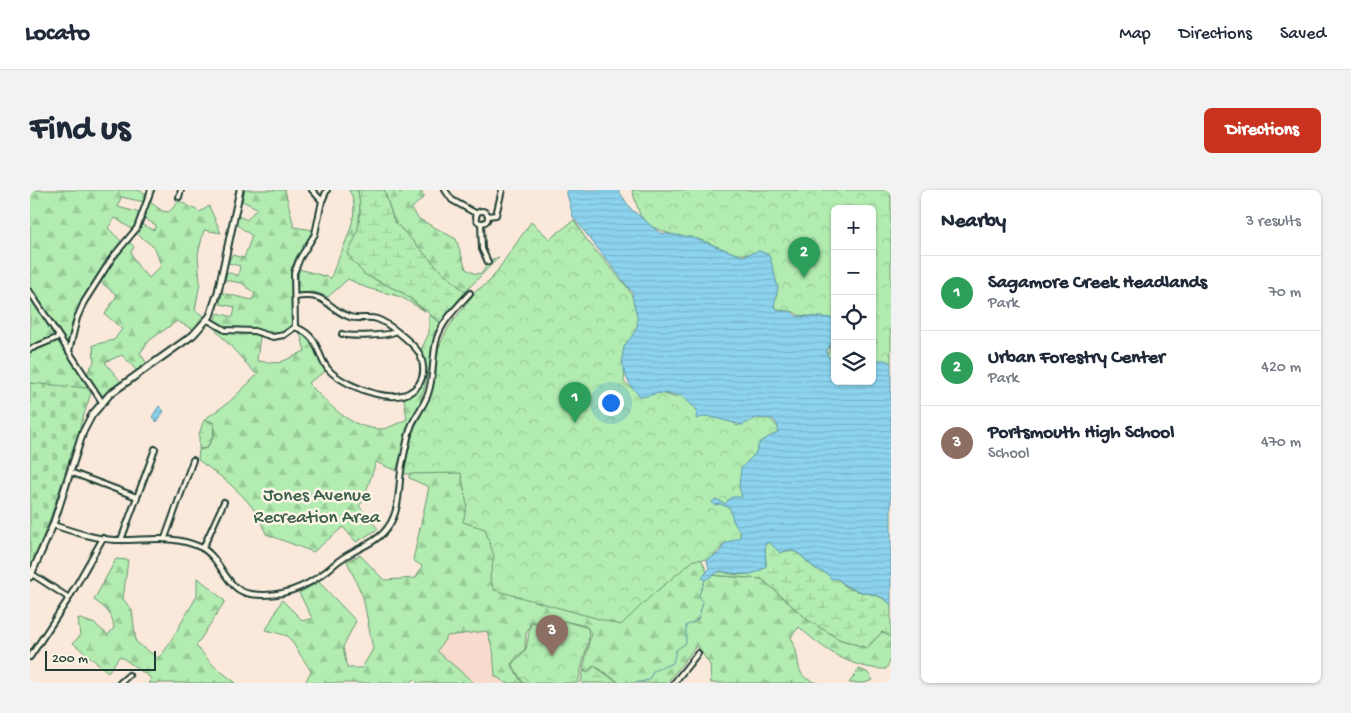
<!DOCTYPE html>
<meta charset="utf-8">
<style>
body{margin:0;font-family:"Gochi Hand",sans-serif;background:#f2f2f3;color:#1f2937}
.controls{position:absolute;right:15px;top:15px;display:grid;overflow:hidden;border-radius:8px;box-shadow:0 1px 4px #0004}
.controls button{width:45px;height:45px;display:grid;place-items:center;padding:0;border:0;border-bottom:1px solid #e0e1e3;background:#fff;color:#1f2937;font:25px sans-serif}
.scale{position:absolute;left:15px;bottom:12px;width:111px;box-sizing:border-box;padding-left:5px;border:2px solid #1f3d34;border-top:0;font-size:14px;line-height:18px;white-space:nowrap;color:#1f3d34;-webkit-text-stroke:4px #fcf5e5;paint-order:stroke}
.you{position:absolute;left:580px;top:212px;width:18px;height:18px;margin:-12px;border:4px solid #fff;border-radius:50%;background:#1a73e8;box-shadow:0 0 0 8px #1a73e833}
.badge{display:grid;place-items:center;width:32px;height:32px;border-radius:50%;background:#c8321e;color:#fff;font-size:16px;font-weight:700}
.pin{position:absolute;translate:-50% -41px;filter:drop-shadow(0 1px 2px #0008)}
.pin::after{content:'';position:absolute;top:26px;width:18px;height:15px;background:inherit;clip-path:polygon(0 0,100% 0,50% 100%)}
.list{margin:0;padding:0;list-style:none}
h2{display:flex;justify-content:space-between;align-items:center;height:65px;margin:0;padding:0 20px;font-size:21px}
h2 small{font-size:16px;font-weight:400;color:#747a83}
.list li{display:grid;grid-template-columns:32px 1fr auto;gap:15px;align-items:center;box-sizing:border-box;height:75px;padding:0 20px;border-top:1px solid #e0e1e3}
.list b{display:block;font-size:19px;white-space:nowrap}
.list p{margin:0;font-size:16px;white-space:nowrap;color:#747a83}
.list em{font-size:16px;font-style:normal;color:#747a83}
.icon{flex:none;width:28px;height:28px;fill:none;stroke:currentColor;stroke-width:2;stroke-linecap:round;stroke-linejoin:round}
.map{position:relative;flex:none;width:861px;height:493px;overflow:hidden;border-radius:8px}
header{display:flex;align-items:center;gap:30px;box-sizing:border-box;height:70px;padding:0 25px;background:#fff;border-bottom:1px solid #e0e1e3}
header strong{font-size:24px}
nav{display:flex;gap:28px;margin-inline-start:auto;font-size:18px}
.intro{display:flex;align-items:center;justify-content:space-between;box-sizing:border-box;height:120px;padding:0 30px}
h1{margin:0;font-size:35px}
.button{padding:12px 22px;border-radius:8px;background:#c8321e;color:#fff;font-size:18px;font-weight:700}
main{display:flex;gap:30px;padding:0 30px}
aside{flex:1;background:#fff;border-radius:8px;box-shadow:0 1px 4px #0004}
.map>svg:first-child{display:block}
</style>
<header>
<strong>Locato</strong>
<nav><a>Map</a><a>Directions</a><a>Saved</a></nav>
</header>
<div class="intro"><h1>Find us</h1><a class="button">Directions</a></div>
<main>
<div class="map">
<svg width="861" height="493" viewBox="0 0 861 493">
<defs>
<pattern id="forest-firs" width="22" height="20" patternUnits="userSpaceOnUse" patternTransform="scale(1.25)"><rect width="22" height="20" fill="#b2ecb0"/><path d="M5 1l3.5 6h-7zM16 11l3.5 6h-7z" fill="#99cb98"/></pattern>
<pattern id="wetland-marsh" width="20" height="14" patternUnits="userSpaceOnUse" patternTransform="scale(1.25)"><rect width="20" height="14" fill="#b2ecb0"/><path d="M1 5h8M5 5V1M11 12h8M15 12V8" fill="none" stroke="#99cb98"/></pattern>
<pattern id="cemetery-stones" width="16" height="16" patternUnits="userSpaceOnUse" patternTransform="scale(1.25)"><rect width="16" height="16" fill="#b2ecb0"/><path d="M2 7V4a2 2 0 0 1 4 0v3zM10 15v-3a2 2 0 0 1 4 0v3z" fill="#99cb98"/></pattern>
<pattern id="park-crowns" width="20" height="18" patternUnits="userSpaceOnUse" patternTransform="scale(1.25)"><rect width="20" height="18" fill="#b2ecb0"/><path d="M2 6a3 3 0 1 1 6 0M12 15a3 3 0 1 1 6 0" fill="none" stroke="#99cb98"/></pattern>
<pattern id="water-rules" width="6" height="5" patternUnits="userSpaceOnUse" patternTransform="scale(1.25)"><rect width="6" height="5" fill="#8cd3ee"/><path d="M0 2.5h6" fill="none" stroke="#78b6cd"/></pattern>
</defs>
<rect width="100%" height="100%" fill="#fae9da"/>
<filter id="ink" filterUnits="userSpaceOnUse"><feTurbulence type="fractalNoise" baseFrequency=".02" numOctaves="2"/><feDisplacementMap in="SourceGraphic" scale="10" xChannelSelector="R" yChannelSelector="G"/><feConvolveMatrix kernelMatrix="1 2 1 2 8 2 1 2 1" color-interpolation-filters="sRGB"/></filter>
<g filter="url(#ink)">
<polygon fill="#f8dbcd" points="458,441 465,483 475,493 430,493 435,487 407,461 417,446"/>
<g fill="url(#forest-firs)" stroke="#689472">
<polygon points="0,0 108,0 117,4 114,12 91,7 88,17 110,23 103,40 85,28 78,38 92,52 55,105 47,121 38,152 59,197 52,202 0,196"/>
<path d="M215,0H255L264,37L283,40L261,78L263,108L262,136C250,150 236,141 222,139C214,138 206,140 198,139L230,146L227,171L249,173L275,161L270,142L284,156L296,181L278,193C299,214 319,239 352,239C360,238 370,232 377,229L374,209C397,192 399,188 391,160L399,143V125L410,132L392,207L380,236L366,281L346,272L335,305L337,306L329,316L348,339L326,352L313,337L283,362L236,344C225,310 196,290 168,270L169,260L177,258L184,246V233L175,229L199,212L227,185L182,136L196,139L184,131L188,123L203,127L205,117L190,114L192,103L222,110L225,104L212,93L195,90L197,82L208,86L210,76L198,73L202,65L214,68L222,46L206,34L208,26L217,30L227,18L212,11Z"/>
<path d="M319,0H328L330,14L328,47L334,84L373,103L395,121L371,107L337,98L318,89L298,107L284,102L267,103L269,79L301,88C308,63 335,25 319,0Z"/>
<polygon points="354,0 367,0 371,3 375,0 389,0 395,6 381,19 389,29 426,49 436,79 446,84 452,83 460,70 469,67 435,102 408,78 364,31"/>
<path d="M119,11L132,21L139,22L149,11L170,22L179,16L191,43L174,40L168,64L170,93L165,120L175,127L164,140L147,131L120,150L110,163L117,174L107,181L92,165L75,172L91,192L72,206L57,183L64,172L63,155L84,150L92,139L75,124L87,105L69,91L99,51L104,57L101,62C105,73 110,80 119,88L131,76L125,58L106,43L112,35L124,40L126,35L113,28Z"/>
<path d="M424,128H449L659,339L678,385L732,389L778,430L809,449L837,458L852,442L861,447V469L856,479C821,479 793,459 769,437L761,447C773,470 761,488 789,493H681L680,475L667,455L637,493H590L564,475L557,482L553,480L561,443L556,436L534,431L527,435L501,432L496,444L495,459L481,474L492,493H476L465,486L463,460L457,441L417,446L407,461L444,493H388L384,489L380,493H275L281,481L258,446L236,440L252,410L273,431L282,428L269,403L289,392L326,431L313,457L317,478H332L343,459L333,407L317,371L330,365L354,390L386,388L392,376L383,370L399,297L379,288L381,253L408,187L412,155Z"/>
<path d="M86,369L98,370L93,409L102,420L106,452L128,468L136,459L167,406V387L195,411L166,456L184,476L206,493H118L122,489L90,466L78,482L43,453L50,446L48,428L65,434L78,445L84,438C83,424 76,418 64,410Z"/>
<polygon points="829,479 837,482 843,490 834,493 819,493"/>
</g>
<g fill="url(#wetland-marsh)" stroke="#689472">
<path d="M328,0H354L364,31L408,78L435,102L413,130L410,132L373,103L334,84L317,64C330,43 332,25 328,0Z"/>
<polygon points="174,230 184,233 183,246 177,258 169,259 169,244"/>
<path d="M739,352L750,363C769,355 774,372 786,379C793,382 799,384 807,388C810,390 812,394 815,396C829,405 850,401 861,415V447L852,442L837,458L809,449L778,430L732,389L681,385L690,381C694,381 697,384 701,384C712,386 729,384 736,376L735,354Z"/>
<polygon points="564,476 588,493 551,493 553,481 558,483"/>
</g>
<polygon fill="url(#cemetery-stones)" stroke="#689472" points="0,193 57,198 61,203 19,332 0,379"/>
<g fill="url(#park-crowns)" stroke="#689472">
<polygon points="602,0 861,0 861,174 842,174 842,19 805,19 805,129 768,125 764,122 748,120 743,114 738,64 706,64 668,49 651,48 625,38 618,35 610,25"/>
<polygon points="544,30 556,49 598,98 611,125 595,177 594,192 611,205 631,203 644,207 652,204 676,224 701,231 707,236 731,225 737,225 750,240 716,305 701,318 714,340 712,349 694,354 681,369 664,370 622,405 591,435 464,400 460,387 464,366 455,339 433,332 437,315 431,283 373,284 384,239 400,208 406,183 406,163 418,138 446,101 460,91 501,32 520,49"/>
<polygon points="805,149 805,174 797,165 800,158 799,152"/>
<polygon points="534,431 558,438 559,447 548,493 493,493 482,474 496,459 501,432 527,435"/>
</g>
<g fill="url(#water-rules)" stroke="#6097a4">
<path d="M536,0H588L601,19L630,43L661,47L712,66L729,61L735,63L740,67L748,98L744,116L749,121H761L766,126L805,128V146L796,162L799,168L805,171V191H842V170H855L861,173V415C849,399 825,407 808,389H801C797,381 791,383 785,378C773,370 768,355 750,363L739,352L735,354L736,376C724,389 703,383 690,381L675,390L672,388L679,379L677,370L689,363L695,353L709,348L711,343L703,331L700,318L690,314L684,315L682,312L686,309L695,314L701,307H712L709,296L711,278L725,264L730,252L748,242V236L743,229L727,228L712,235L677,226L666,229L667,220L652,206L630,203L612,207C598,199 587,172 595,155C599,149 605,144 607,136C609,124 602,114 602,102L543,27Z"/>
<polygon points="129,216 134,221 127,232 122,227"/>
</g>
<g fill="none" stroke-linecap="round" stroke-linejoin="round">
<polyline stroke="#6097a4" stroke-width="1" points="605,493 619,490 623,481 643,473 646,460 656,453 656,436 668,429 673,413 669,405 675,390"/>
<g stroke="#1f3d34" stroke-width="8">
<g id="minor">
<polyline points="415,0 422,10 447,24"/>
<polyline points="149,7 151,0"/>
<polyline points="292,11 297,0"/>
<circle cx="452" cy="27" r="6"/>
<polyline points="458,26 466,25 472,0"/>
<polyline points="451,33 452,59 458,72"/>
<polyline points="0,102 72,212"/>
<polyline points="178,130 195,140 224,141 243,147 254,145 265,137 264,83 270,68 285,44 292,11 282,0"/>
<path d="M265,137C293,147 285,169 302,183C320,198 371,220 389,194C395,185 394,175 390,165C386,155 357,132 347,129C338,126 329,130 320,127C295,118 299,102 265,107"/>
<path d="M312,144C320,147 361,146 366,141"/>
<polyline points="0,159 29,147"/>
<polyline points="39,161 47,128 54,112 82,68 107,38 121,0"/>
<polyline points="40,282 107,307"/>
<path d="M23,335C42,341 64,349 85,350C115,351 142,344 170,357C192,367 195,401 221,404C254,409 283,394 306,373C322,359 346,355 358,337C371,319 368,295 372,275C375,262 377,247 382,234C387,224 394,215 398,204C404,187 402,170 406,152C410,133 427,117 440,103"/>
<polyline points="135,348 163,270"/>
<polyline points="91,350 125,259"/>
<polyline points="173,358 194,312"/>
<polyline points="2,384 39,408"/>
<polyline points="0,467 39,408 73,348"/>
<polyline points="90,493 99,485"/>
<polyline points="644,493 668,463"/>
</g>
</g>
<g stroke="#1f3d34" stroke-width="9">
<polyline id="major" points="0,387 23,335 53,242 62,225 80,204 163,145 180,126 188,102 210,0"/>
</g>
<use href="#minor" stroke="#fcf5e5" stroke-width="4"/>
<use href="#major" stroke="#fcf5e5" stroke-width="5"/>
</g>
</g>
<g text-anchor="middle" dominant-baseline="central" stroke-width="5" stroke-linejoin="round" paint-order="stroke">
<g font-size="19" fill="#3c604d" stroke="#fcf5e5">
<text x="287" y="306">Jones Avenue<tspan x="287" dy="22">Recreation Area</tspan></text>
</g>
</g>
</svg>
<div class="controls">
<button>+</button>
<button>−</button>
<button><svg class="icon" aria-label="locate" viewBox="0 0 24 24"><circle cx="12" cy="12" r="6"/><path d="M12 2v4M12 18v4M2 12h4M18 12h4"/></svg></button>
<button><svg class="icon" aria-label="layers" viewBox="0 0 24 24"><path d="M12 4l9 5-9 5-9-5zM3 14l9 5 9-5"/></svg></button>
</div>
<div class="scale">200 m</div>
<div class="you"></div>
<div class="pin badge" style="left:545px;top:233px;background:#2e9e5b">1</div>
<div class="pin badge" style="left:774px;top:88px;background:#2e9e5b">2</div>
<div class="pin badge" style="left:522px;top:466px;background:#8d6e63">3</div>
</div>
<aside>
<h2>Nearby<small>3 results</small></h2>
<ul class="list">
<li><span class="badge" style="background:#2e9e5b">1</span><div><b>Sagamore Creek Headlands</b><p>Park</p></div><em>70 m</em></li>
<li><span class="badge" style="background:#2e9e5b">2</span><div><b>Urban Forestry Center</b><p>Park</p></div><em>420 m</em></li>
<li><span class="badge" style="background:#8d6e63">3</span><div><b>Portsmouth High School</b><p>School</p></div><em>470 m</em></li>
</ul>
</aside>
</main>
